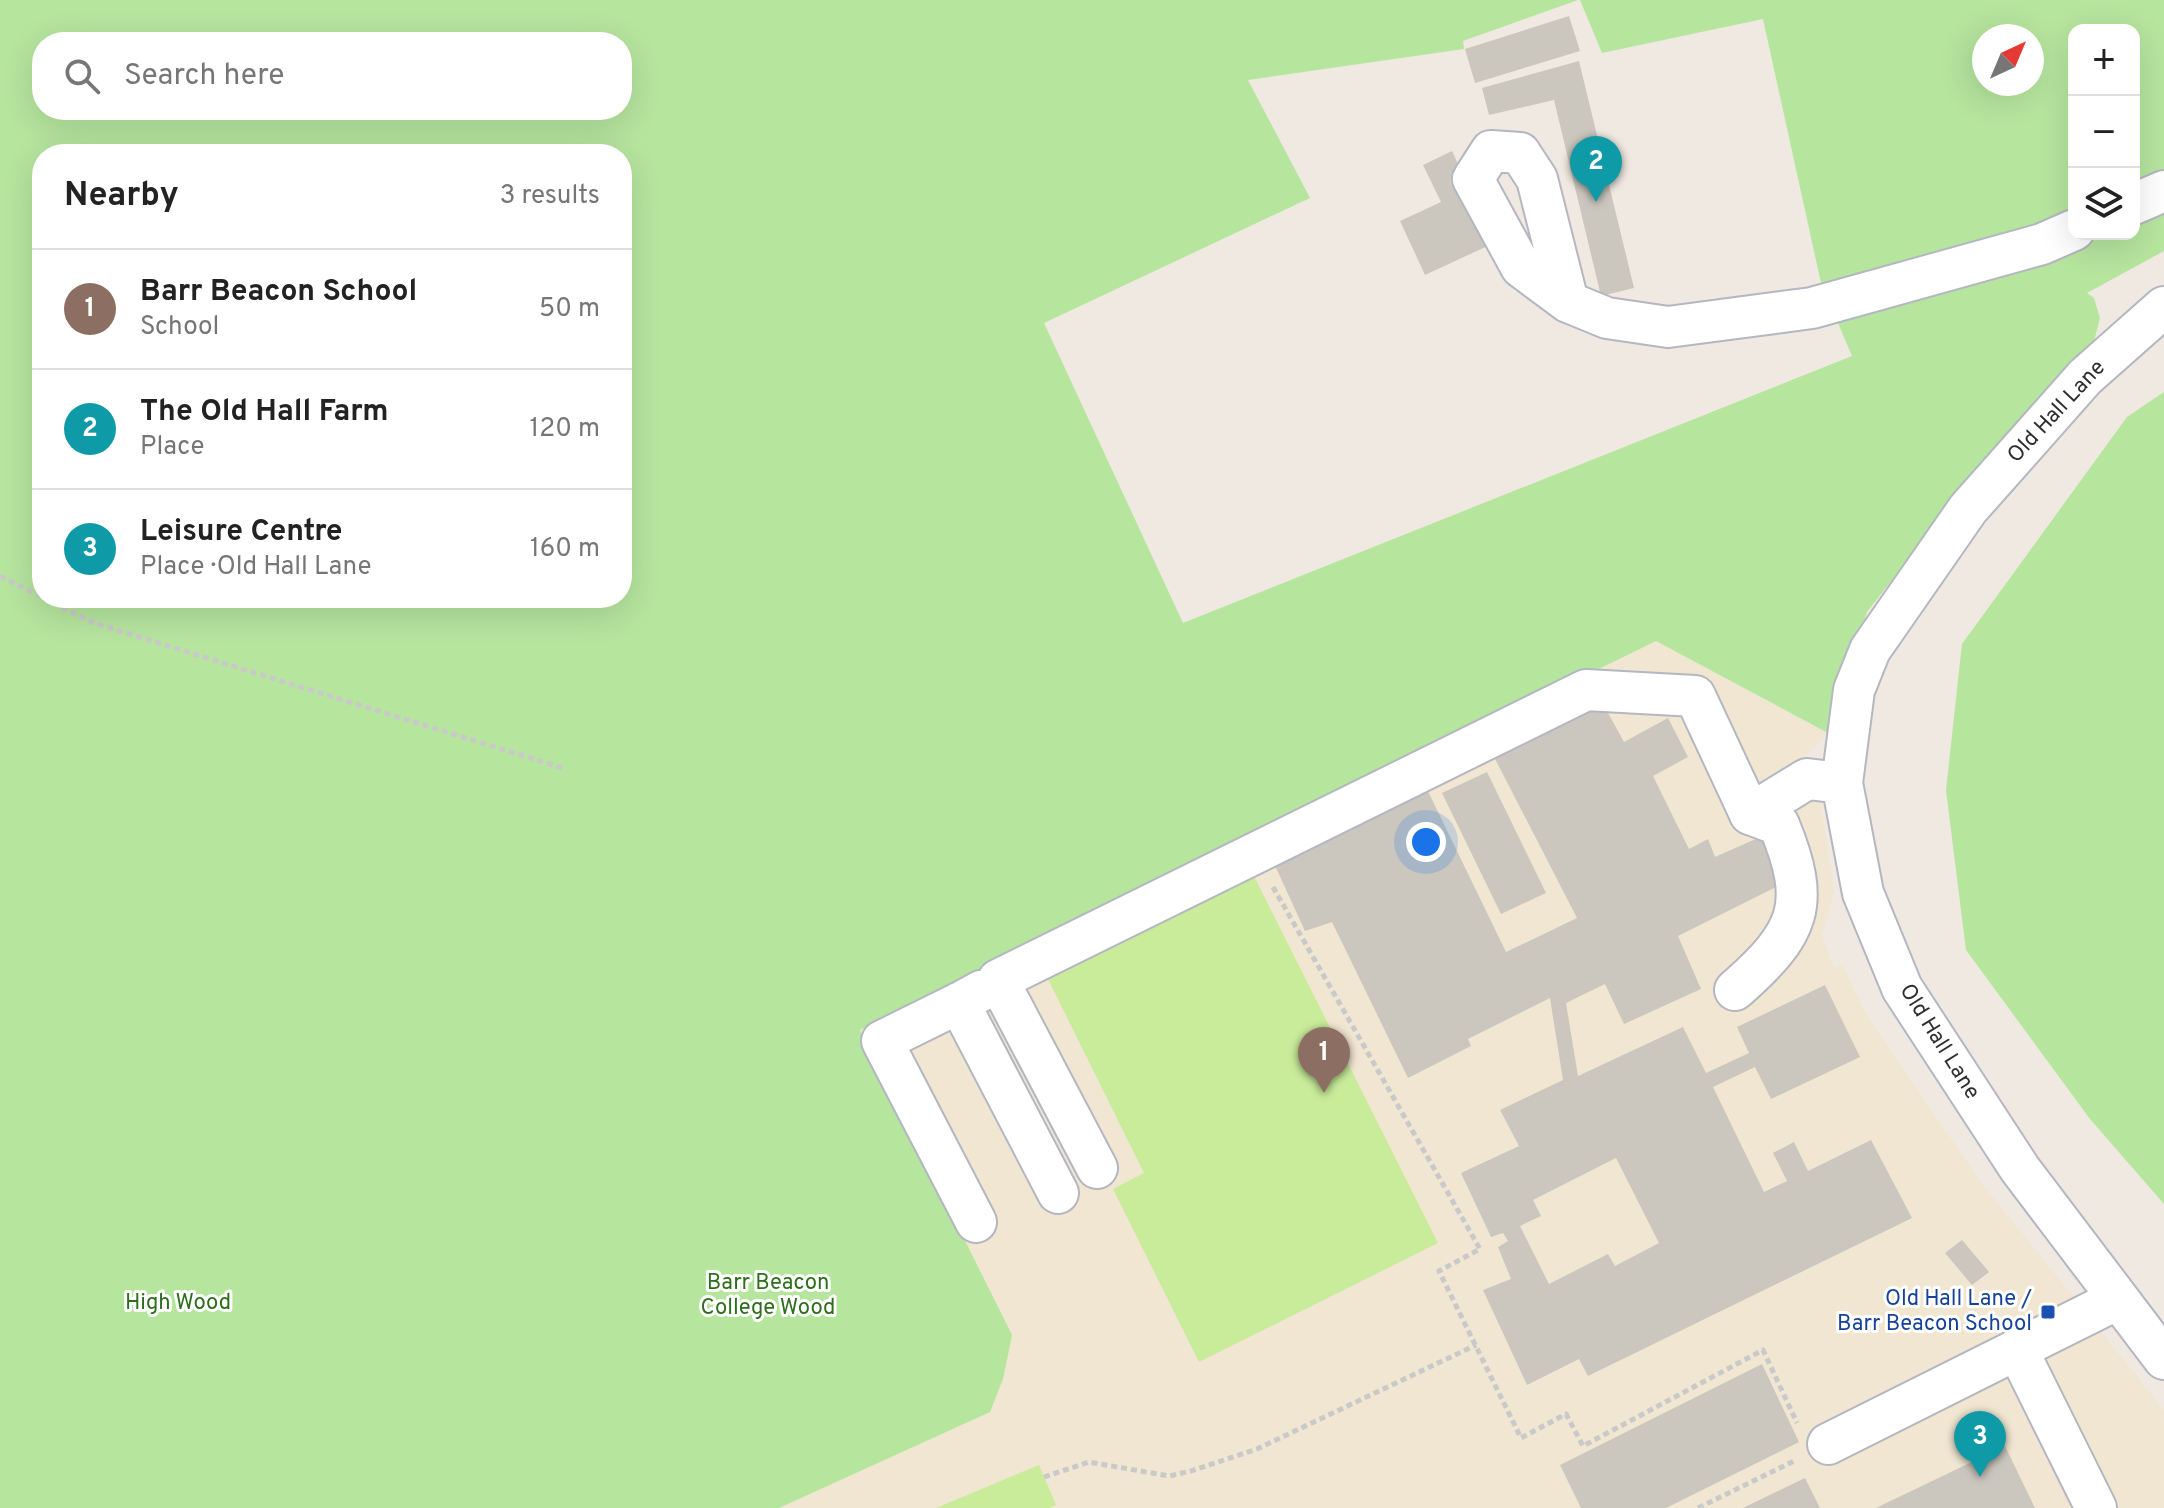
<!DOCTYPE html>
<meta charset="utf-8">
<style>
body{margin:0;font-family:Overpass,sans-serif;background:#f2f2f2;color:#222}
.controls{position:absolute;right:24px;top:24px;display:grid;overflow:hidden;border-radius:16px;box-shadow:0 8px 32px #0002}
.controls button{width:72px;height:72px;display:grid;place-items:center;padding:0;border:0;border-bottom:2px solid #e0e0e0;background:#fff;color:#222;font:40px sans-serif}
.compass{position:absolute;left:1972px;top:24px;width:72px;height:72px;border-radius:50%;background:#fff;box-shadow:0 8px 32px #0002;rotate:44deg}
.you{position:absolute;left:1426px;top:842px;width:28px;height:28px;margin:-20px;border:6px solid #fff;border-radius:50%;background:#1a73e8;box-shadow:0 0 0 12px #1a73e833}
.badge{display:grid;place-items:center;width:52px;height:52px;border-radius:50%;background:#4264fb;color:#fff;font-size:26px;font-weight:700}
.pin{position:absolute;translate:-50% -66px;filter:drop-shadow(0 2px 4px #0008)}
.pin::after{content:'';position:absolute;top:42px;width:28px;height:24px;background:inherit;clip-path:polygon(0 0,100% 0,50% 100%)}
.list{margin:0;padding:0;list-style:none}
h2{display:flex;justify-content:space-between;align-items:center;height:104px;margin:0;padding:0 32px;font-size:34px}
h2 small{font-size:26px;font-weight:400;color:#767676}
.list li{display:grid;grid-template-columns:52px 1fr auto;gap:24px;align-items:center;box-sizing:border-box;height:120px;padding:0 32px;border-top:2px solid #e0e0e0}
.list b{display:block;font-size:30px;white-space:nowrap}
.list p{margin:0;font-size:26px;white-space:nowrap;color:#767676}
.list em{font-size:26px;font-style:normal;color:#767676}
.icon{flex:none;width:44px;height:44px;fill:none;stroke:currentColor;stroke-width:2;stroke-linecap:round;stroke-linejoin:round}
.map{position:relative;flex:none;width:2164px;height:1508px;overflow:hidden}
.search{position:absolute;background:#fff;box-shadow:0 8px 32px #0002;left:32px;top:32px;width:600px;height:88px;display:flex;align-items:center;gap:20px;box-sizing:border-box;padding:0 28px;border-radius:32px;color:#767676;font-size:30px}
.panel{position:absolute;background:#fff;box-shadow:0 8px 32px #0002;left:32px;top:144px;width:600px;height:464px;border-radius:32px}
.map>svg:first-child{display:block}
</style>
<div class="map">
<svg width="2164" height="1508" viewBox="0 0 2164 1508">
<rect width="100%" height="100%" fill="#efe9e1"/>
<polygon fill="#f0e6d1" points="1656,641 1828,733 1802,759 1807,779 1819,792 1834,893 1822,936 1834,967 1843,966 1867,1016 1980,1181 2164,1410 2164,1508 237,1508 860,1030"/>
<g fill="#b6e59e" fill-rule="evenodd">
<path d="M0,0H1578L1463,41L1464,49L1248,80L1310,198L1044,323L1183,623L1852,356L1821,283L1763,19L1602,53L1580,0H2164V251L2087,293L2094,298L2100,318L2091,353L1959,494L1867,612L1828,733L1656,641L860,1030L1012,1335L1003,1379L990,1412L779,1508H0ZM2074,30H2134V234H2074ZM1984,36H2032V84H1984ZM42,42H622V110H42ZM42,154H622V598H42Z"/>
<polygon points="2164,392 2164,1204 2090,1119 1966,950 1946,790 1962,644 2127,417"/>
</g>
<g fill="#c9ec9a">
<polygon points="1249,866 1438,1243 1199,1362 1113,1189 1144,1173 1043,969"/>
<polygon points="1039,1465 1056,1505 1049,1508 936,1508"/>
</g>
<g fill="#cbc7bf" fill-rule="evenodd">
<polygon points="1569,16 1580,51 1475,83 1465,49"/>
<polygon points="1579,61 1634,288 1601,296 1554,100 1489,115 1482,88"/>
<polygon points="1452,151 1494,243 1425,275 1400,221 1441,202 1423,165"/>
<path d="M1602,702L1624,742L1668,718L1688,757L1653,776L1689,849L1708,839L1715,857L1767,834L1790,880L1678,936L1701,989L1624,1024L1605,984L1566,1003L1578,1076L1683,1027L1706,1073L1749,1053L1737,1027L1825,985L1860,1057L1771,1099L1755,1067L1713,1087L1764,1192L1787,1181L1773,1153L1794,1142L1808,1171L1871,1140L1912,1218L1588,1376L1579,1359L1527,1385L1483,1290L1511,1279L1498,1247L1508,1241L1503,1233L1491,1237L1461,1173L1519,1146L1500,1110L1563,1080L1550,998L1468,1039L1471,1046L1408,1078L1332,922L1305,931L1271,857L1424,783L1506,952L1577,918L1492,753ZM1616,1158L1659,1243L1615,1266L1608,1254L1549,1284L1520,1226L1541,1216L1533,1200Z"/>
<polygon points="1487,772 1546,893 1501,914 1442,793"/>
<polygon points="1962,1240 1989,1272 1972,1285 1945,1253"/>
<polygon points="1762,1364 1799,1442 1666,1508 1581,1508 1560,1465"/>
<polygon points="2005,1446 2035,1508 1876,1508"/>
<polygon points="1805,1478 1820,1508 1743,1508"/>
</g>
<g fill="none" stroke-linecap="round" stroke-linejoin="round">
<g stroke="#b4b7c1" stroke-width="44">
<g id="minor">
<polyline points="2134,204 2164,191"/>
<polyline points="1568,302 1537,179 1520,153 1491,151 1473,179 1521,267 1568,302 1607,318 1668,327 1812,308 2042,244 2074,230"/>
<polyline points="2164,307 2085,377 1968,509 1870,650 1854,690 1842,783 1863,893 1902,988 2020,1169 2164,1359"/>
<path d="M1735,990C1800,933 1812,905 1779,825L1750,814"/>
<polyline points="981,991 959,1003 1058,1193"/>
<polyline points="959,1003 882,1041 976,1222"/>
<polyline points="1097,1168 998,980 1586,690 1695,696 1750,814 1807,779 1842,783"/>
<polyline points="2017,1349 2096,1508"/>
<polyline points="1828,1444 2118,1299"/>
</g>
</g>
<g stroke="#c9c9c9" stroke-width="5" stroke-dasharray="6 4" stroke-linecap="butt">
<polyline points="0,576 42,597"/>
<polyline points="44,598 94,623 566,769"/>
<polyline points="1273,887 1480,1249 1439,1271 1521,1438 1566,1414 1583,1446 1763,1350 1797,1423"/>
<polyline points="1044,1477 1089,1462 1169,1476 1191,1471 1257,1449 1476,1345"/>
<polyline points="1698,1508 1794,1461"/>
</g>
<use href="#minor" stroke="#fff" stroke-width="40"/>
</g>
<rect fill="#1a4fb4" stroke="#fff" stroke-width="3" x="2040" y="1304" width="16" height="16" rx="4"/>
<g text-anchor="middle" dominant-baseline="central" stroke-width="6" stroke-linejoin="round" paint-order="stroke">
<g font-size="22" fill="#2e2e2e" stroke="#fff">
<text transform="translate(2057 412) rotate(-47)">Old Hall Lane</text>
<text transform="translate(1939 1042) rotate(58)">Old Hall Lane</text>
</g>
<g font-size="22" fill="#2c6e1b" stroke="#fff">
<text x="768" y="1283">Barr Beacon<tspan x="768" dy="25">College Wood</tspan></text>
<text x="178" y="1303">High Wood</text>
</g>
<g font-size="22" fill="#164399" stroke="#fff" text-anchor="end">
<text x="2032" y="1299">Old Hall Lane /<tspan x="2032" dy="25">Barr Beacon School</tspan></text>
</g>
</g>
</svg>
<div class="controls">
<button>+</button>
<button>−</button>
<button><svg class="icon" aria-label="layers" viewBox="0 0 24 24"><path d="M12 4l9 5-9 5-9-5zM3 14l9 5 9-5"/></svg></button>
</div>
<svg class="compass" viewBox="-18 -18 36 36"><path d="M0-13l5 13h-10z" fill="#e53935"/><path d="M0 13l5-13h-10z" fill="#767676"/></svg>
<div class="you"></div>
<div class="pin badge" style="left:1324px;top:1093px;background:#8d6e63">1</div>
<div class="pin badge" style="left:1596px;top:202px;background:#0f9aa8">2</div>
<div class="pin badge" style="left:1980px;top:1477px;background:#0f9aa8">3</div>
<div class="search"><svg class="icon" aria-label="search" viewBox="0 0 24 24"><circle cx="10" cy="10" r="6"/><path d="M15 15l6 6"/></svg>Search here</div>
<section class="panel">
<h2>Nearby<small>3 results</small></h2>
<ul class="list">
<li><span class="badge" style="background:#8d6e63">1</span><div><b>Barr Beacon School</b><p>School</p></div><em>50 m</em></li>
<li><span class="badge" style="background:#0f9aa8">2</span><div><b>The Old Hall Farm</b><p>Place</p></div><em>120 m</em></li>
<li><span class="badge" style="background:#0f9aa8">3</span><div><b>Leisure Centre</b><p>Place · Old Hall Lane</p></div><em>160 m</em></li>
</ul>
</section>
</div>
